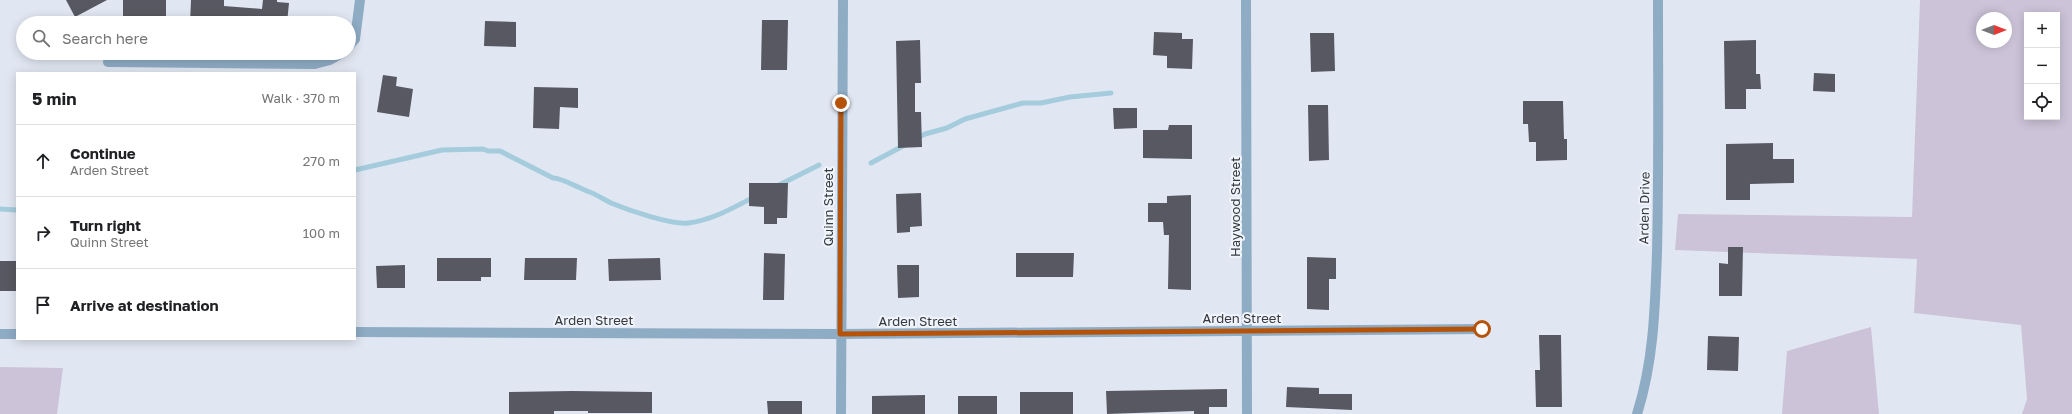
<!DOCTYPE html>
<meta charset="utf-8">
<style>
body{margin:0;font-family:"Golos Text",sans-serif;background:#f2f2f2;color:#202124}
.controls{position:absolute;right:12px;top:12px;display:grid;overflow:hidden;border-radius:0px;box-shadow:0 2px 10px #0003}
.controls button{width:36px;height:36px;display:grid;place-items:center;padding:0;border:0;border-bottom:1px solid #e0e0e0;background:#fff;color:#202124;font:20px sans-serif}
.compass{position:absolute;left:1976px;top:12px;width:36px;height:36px;border-radius:50%;background:#fff;box-shadow:0 2px 10px #0003;rotate:90deg}
.stop{position:absolute;width:12px;height:12px;margin:-9px;border:3px solid #b45309;border-radius:50%;background:#fff}
.stop.end{background:#b45309;border-color:#fff;box-shadow:0 1px 4px #0008}
.list{margin:0;padding:0;list-style:none}
h2{display:flex;justify-content:space-between;align-items:center;height:52px;margin:0;padding:0 16px;font-size:17px}
h2 small{font-size:13px;font-weight:400;color:#757577}
.list li{display:grid;grid-template-columns:26px 1fr auto;gap:12px;align-items:center;box-sizing:border-box;height:72px;padding:0 16px;border-top:1px solid #e0e0e0}
.list b{display:block;font-size:15px;white-space:nowrap}
.list p{margin:0;font-size:13px;white-space:nowrap;color:#757577}
.list em{font-size:13px;font-style:normal;color:#757577}
.icon{flex:none;width:22px;height:22px;fill:none;stroke:currentColor;stroke-width:2;stroke-linecap:round;stroke-linejoin:round}
.map{position:relative;flex:none;width:2072px;height:414px;overflow:hidden}
.search{position:absolute;background:#fff;box-shadow:0 2px 10px #0003;left:16px;top:16px;width:340px;height:44px;display:flex;align-items:center;gap:10px;box-sizing:border-box;padding:0 14px;border-radius:22px;color:#757577;font-size:15px}
.panel{position:absolute;background:#fff;box-shadow:0 2px 10px #0003;left:16px;top:72px;width:340px;height:268px;border-radius:0px}
.map>svg:first-child{display:block}
</style>
<div class="map">
<svg width="2072" height="414" viewBox="0 0 2072 414">
<rect width="100%" height="100%" fill="#e1e7f2"/>
<g fill="#ccc3d8" fill-rule="evenodd">
<path d="M1920,0H2072V414H2022L2027,399L2021,325L1914,313L1917,259L1675,250L1678,214L1912,217ZM2027,15H2057V117H2027ZM1982,18H2006V42H1982Z"/>
<polygon points="1871,327 1879,414 1782,414 1787,351"/>
<polygon points="0,367 63,368 57,414 0,414"/>
</g>
<g fill="none" stroke-linecap="round" stroke-linejoin="round">
<g stroke="#a5ccdc" stroke-width="5">
<polyline points="917,138 925,134 947,128 965,119 1023,103 1041,103 1070,97 1111,93"/>
<polyline points="871,163 905,145"/>
<path d="M355,170L442,150L483,149L488,151H500L553,178C562,178 577,187 587,191C596,194 603,199 611,203C628,210 671,225 688,223C712,220 733,208 754,197"/>
<polyline points="777,186 819,165"/>
<polyline points="0,209 17,210"/>
</g>
</g>
<g fill="#585862">
<polygon points="66,0 107,0 75,17"/>
<polygon points="123,0 166,0 166,22 123,23"/>
<polygon points="191,0 224,0 224,6 262,9 263,0 277,0 277,2 289,3 287,23 190,23"/>
<polygon points="762,20 788,20 787,70 761,70"/>
<polygon points="485,21 516,22 516,47 484,46"/>
<polygon points="1154,32 1182,33 1182,39 1193,39 1192,69 1167,68 1167,56 1153,55"/>
<polygon points="1310,33 1334,33 1335,71 1311,72"/>
<polygon points="920,40 921,83 915,83 915,112 921,112 922,147 898,148 896,41"/>
<polygon points="1756,40 1756,74 1760,74 1761,89 1746,89 1746,109 1725,109 1724,41"/>
<polygon points="1814,73 1835,74 1835,92 1813,91"/>
<polygon points="383,75 397,77 396,86 413,89 409,117 377,112"/>
<polygon points="534,87 578,88 578,108 560,107 559,129 533,128"/>
<polygon points="1523,101 1563,101 1564,139 1567,139 1567,160 1536,161 1536,142 1529,142 1528,124 1523,124"/>
<polygon points="1308,105 1328,105 1329,160 1309,161"/>
<polygon points="1113,108 1137,108 1137,128 1114,129"/>
<polygon points="1169,125 1192,125 1192,159 1143,158 1143,130 1168,130"/>
<polygon points="1773,143 1773,159 1794,159 1794,183 1750,184 1750,200 1726,200 1726,144"/>
<polygon points="749,183 788,183 787,218 777,218 777,224 764,224 764,207 749,206"/>
<polygon points="921,193 922,226 910,227 910,232 897,233 896,194"/>
<polygon points="1191,195 1191,290 1168,289 1169,235 1164,235 1163,222 1148,222 1148,203 1167,203 1167,196"/>
<polygon points="1728,247 1743,247 1742,296 1719,296 1719,263 1728,264"/>
<polygon points="764,253 785,254 784,300 763,300"/>
<polygon points="1016,253 1074,253 1073,277 1016,277"/>
<polygon points="1307,257 1336,258 1336,279 1329,279 1329,310 1307,309"/>
<polygon points="437,258 491,258 491,277 481,277 481,281 437,281"/>
<polygon points="525,258 577,258 576,280 524,280"/>
<polygon points="660,258 661,280 609,281 608,259"/>
<rect x="0" y="261" width="17" height="30"/>
<polygon points="405,265 405,288 377,288 376,266"/>
<polygon points="897,265 919,265 919,297 898,298"/>
<polygon points="1539,335 1561,335 1562,407 1536,407 1535,370 1540,370"/>
<polygon points="1708,336 1739,337 1738,371 1707,370"/>
<polygon points="1287,387 1319,388 1319,394 1352,394 1352,410 1286,407"/>
<polygon points="1227,389 1227,407 1209,407 1209,414 1194,414 1194,411 1107,414 1106,391"/>
<polygon points="572,391 652,392 652,413 588,413 588,411 554,411 554,414 509,414 509,392"/>
<rect x="1020" y="392" width="53" height="22"/>
<polygon points="925,395 925,414 872,414 872,396"/>
<rect x="958" y="396" width="39" height="18"/>
<polygon points="767,401 802,401 802,414 768,414"/>
</g>
<g fill="none" stroke-linecap="round" stroke-linejoin="round">
<g stroke="#8facc5" stroke-width="10">
<polyline points="1246,0 1247,414"/>
<polyline points="349,46 355,39 360,0"/>
<polyline points="108,62 315,64 330,60 342,53"/>
<polyline points="355,332 841,334 1482,329"/>
<polyline points="0,334 17,334"/>
<polyline points="841,414 843,0"/>
<path d="M1637,414C1654,361 1655,307 1657,252C1659,168 1658,84 1658,0"/>
</g>
</g>
<g fill="none" stroke-linecap="round" stroke-linejoin="round">
<polyline stroke="#b45309" stroke-width="5" points="841,103 840,334 1482,329"/>
</g>
<g text-anchor="middle" dominant-baseline="central" stroke-width="4" stroke-linejoin="round" paint-order="stroke">
<g font-size="13" fill="#37393d" stroke="#f0f4fd">
<text transform="translate(828 207) rotate(-90)">Quinn Street</text>
<text transform="translate(1235 207) rotate(-90)">Haywood Street</text>
<text transform="translate(1644 208) rotate(-89)">Arden Drive</text>
<text x="1242" y="318">Arden Street</text>
<text x="594" y="320">Arden Street</text>
<text x="918" y="321">Arden Street</text>
</g>
</g>
</svg>
<div class="controls">
<button>+</button>
<button>−</button>
<button><svg class="icon" aria-label="locate" viewBox="0 0 24 24"><circle cx="12" cy="12" r="6"/><path d="M12 2v4M12 18v4M2 12h4M18 12h4"/></svg></button>
</div>
<svg class="compass" viewBox="-18 -18 36 36"><path d="M0-13l5 13h-10z" fill="#e53935"/><path d="M0 13l5-13h-10z" fill="#757577"/></svg>
<div class="stop" style="left:1482px;top:329px"></div>
<div class="stop end" style="left:841px;top:103px"></div>
<div class="search"><svg class="icon" aria-label="search" viewBox="0 0 24 24"><circle cx="10" cy="10" r="6"/><path d="M15 15l6 6"/></svg>Search here</div>
<section class="panel">
<h2>5 min<small>Walk · 370 m</small></h2>
<ul class="list">
<li><svg class="icon" aria-label="ahead" viewBox="0 0 24 24"><path d="M12 20V5M6 11l6-6 6 6"/></svg><div><b>Continue</b><p>Arden Street</p></div><em>270 m</em></li>
<li><svg class="icon" aria-label="right" viewBox="0 0 24 24"><path d="M7 20v-9h11M14 6l5 5-5 5"/></svg><div><b>Turn right</b><p>Quinn Street</p></div><em>100 m</em></li>
<li><svg class="icon" aria-label="arrive" viewBox="0 0 24 24"><path d="M6 21V4h12l-3 4 3 4H6"/></svg><div><b>Arrive at destination</b></div></li>
</ul>
</section>
</div>
